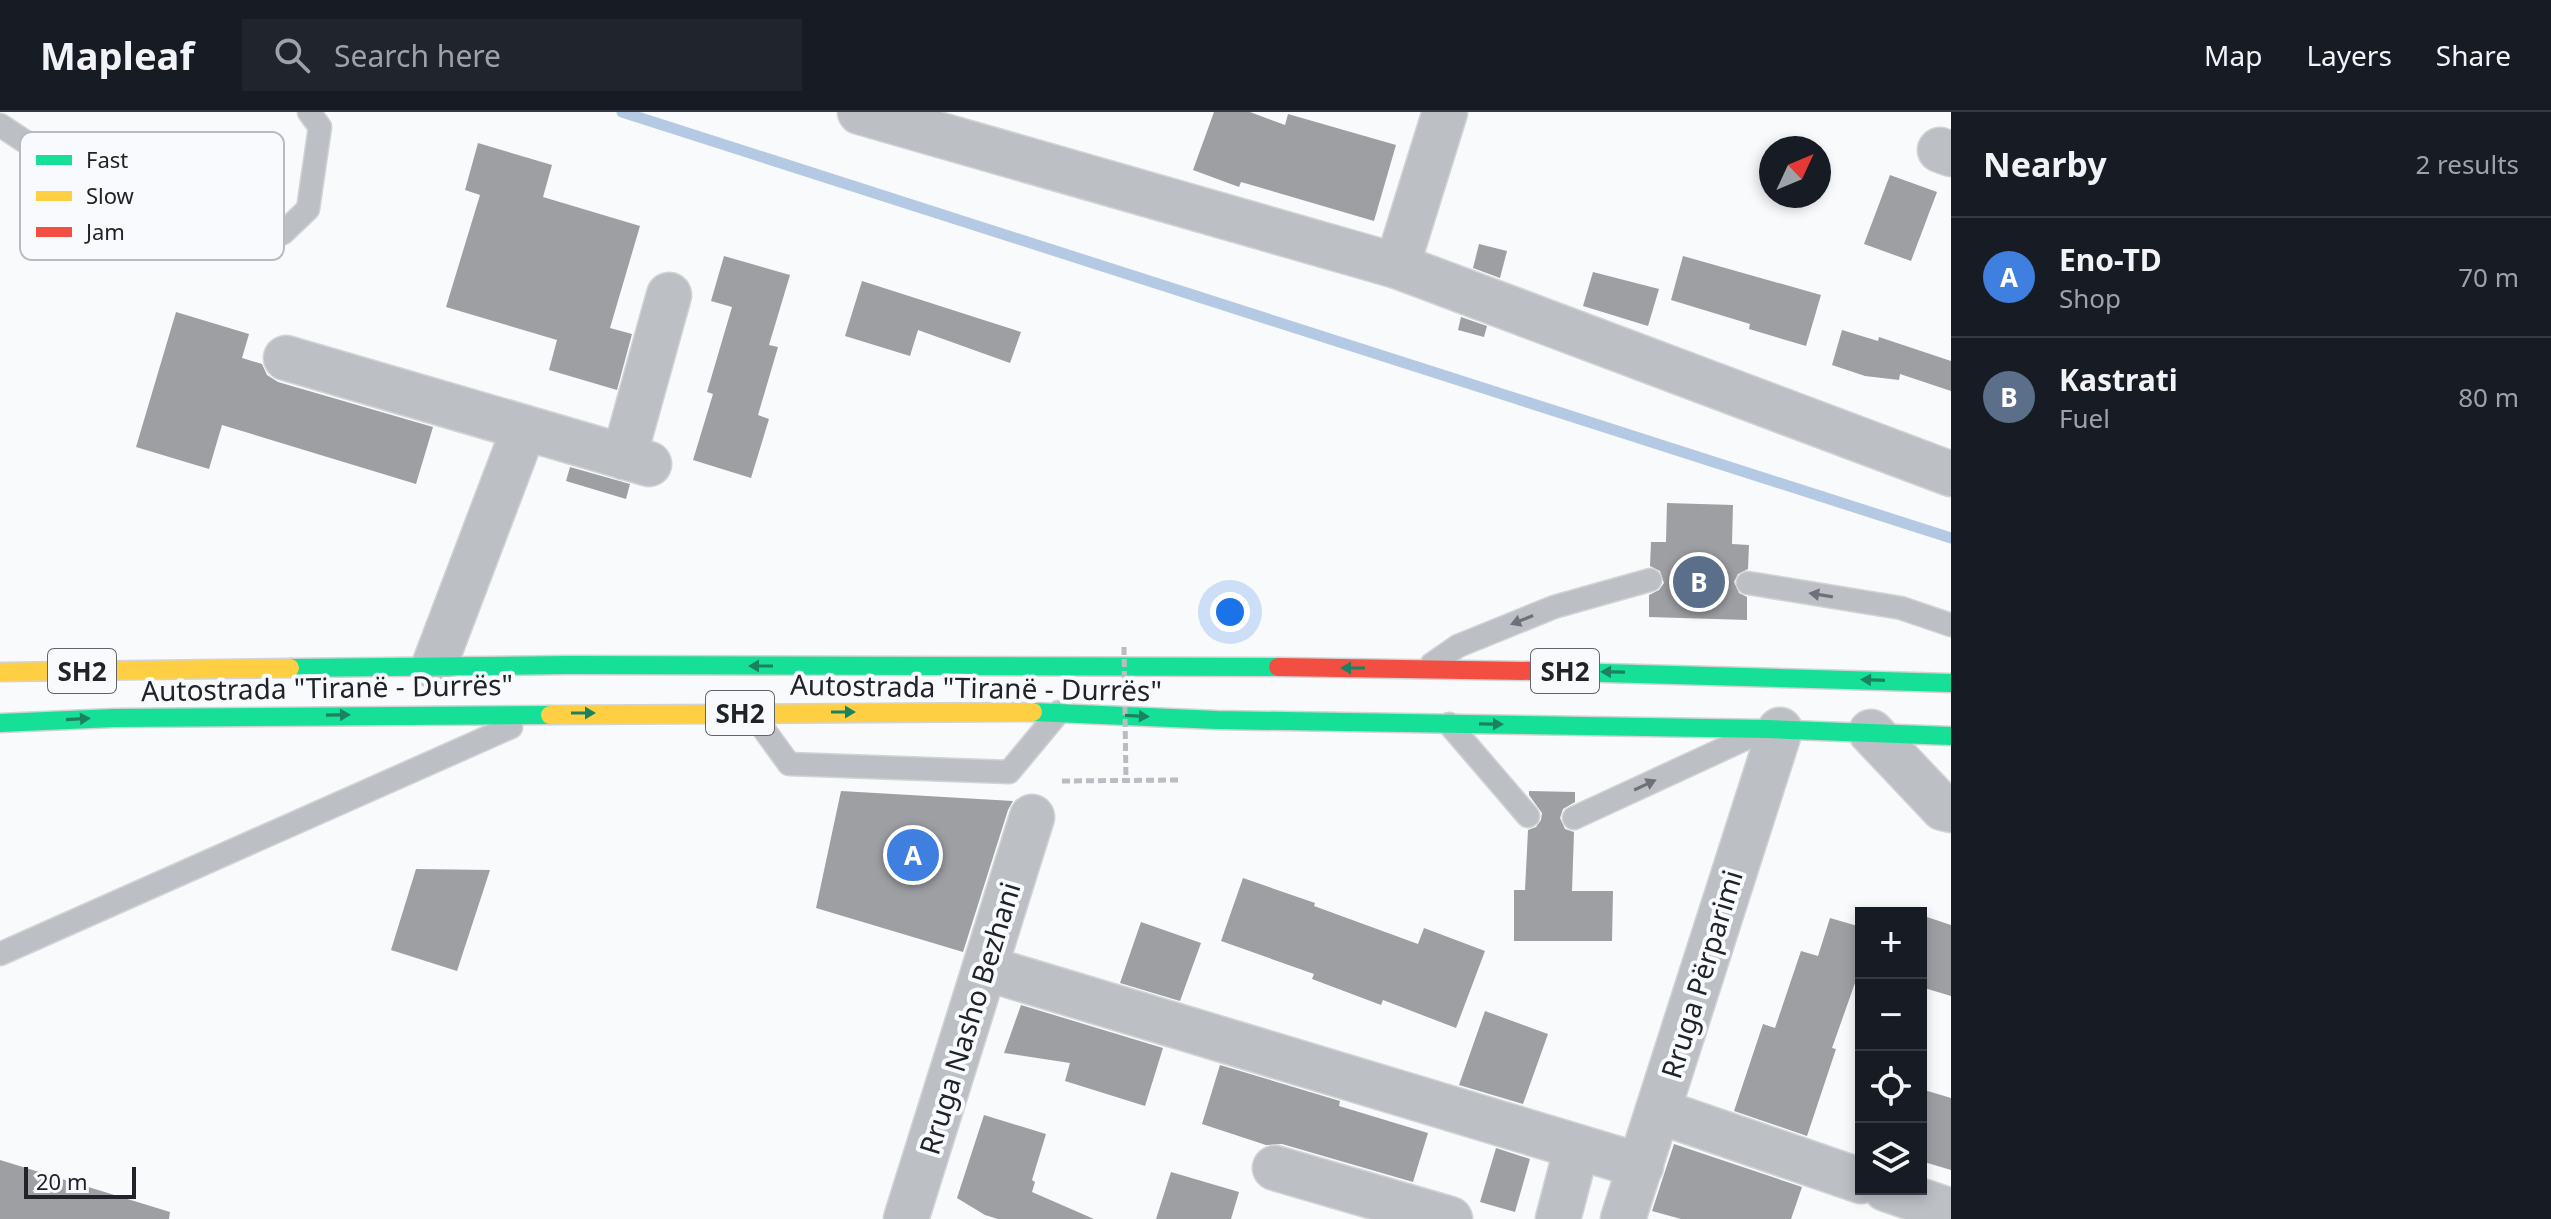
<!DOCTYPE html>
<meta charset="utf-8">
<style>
body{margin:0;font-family:"Noto Sans",sans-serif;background:#20242c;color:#f1f3f6}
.controls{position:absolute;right:24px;bottom:24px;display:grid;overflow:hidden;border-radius:0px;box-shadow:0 4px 12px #0003}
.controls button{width:72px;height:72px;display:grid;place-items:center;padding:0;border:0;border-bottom:2px solid #363941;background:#171b24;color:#f1f3f6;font:40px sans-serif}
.compass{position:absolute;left:1759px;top:24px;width:72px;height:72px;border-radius:50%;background:#171b24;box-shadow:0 4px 12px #0003;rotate:46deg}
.scale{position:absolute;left:24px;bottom:20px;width:112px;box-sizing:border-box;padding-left:8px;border:4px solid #20242a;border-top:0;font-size:22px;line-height:28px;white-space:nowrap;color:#20242a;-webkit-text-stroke:6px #f8fafd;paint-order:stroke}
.you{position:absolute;left:1230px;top:500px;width:28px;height:28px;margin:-20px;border:6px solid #fff;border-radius:50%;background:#1a73e8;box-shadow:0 0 0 12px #1a73e833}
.badge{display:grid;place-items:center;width:52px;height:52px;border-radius:50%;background:#6c6f74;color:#fff;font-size:26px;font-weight:700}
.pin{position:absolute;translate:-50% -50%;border:4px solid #fff;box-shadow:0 2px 8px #0006}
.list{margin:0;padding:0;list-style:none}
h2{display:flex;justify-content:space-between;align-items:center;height:104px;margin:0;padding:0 32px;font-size:34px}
h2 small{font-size:26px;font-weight:400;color:#9ea1a6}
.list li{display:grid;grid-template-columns:52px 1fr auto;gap:24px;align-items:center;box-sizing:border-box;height:120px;padding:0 32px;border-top:2px solid #363941}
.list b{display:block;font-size:30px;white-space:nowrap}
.list p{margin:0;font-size:26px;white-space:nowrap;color:#9ea1a6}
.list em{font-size:26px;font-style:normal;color:#9ea1a6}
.icon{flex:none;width:44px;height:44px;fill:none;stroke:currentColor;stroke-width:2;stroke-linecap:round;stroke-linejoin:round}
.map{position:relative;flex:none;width:1951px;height:1107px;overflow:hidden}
header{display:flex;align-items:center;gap:48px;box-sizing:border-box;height:112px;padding:0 40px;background:#171b24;border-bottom:2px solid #363941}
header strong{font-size:38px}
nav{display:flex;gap:44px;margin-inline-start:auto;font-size:28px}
.search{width:560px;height:72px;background:#20242c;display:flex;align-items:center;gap:20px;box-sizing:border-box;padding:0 28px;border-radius:0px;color:#9ea1a6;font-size:30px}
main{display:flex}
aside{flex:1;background:#171b24}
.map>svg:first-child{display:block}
</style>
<header>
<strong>Mapleaf</strong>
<div class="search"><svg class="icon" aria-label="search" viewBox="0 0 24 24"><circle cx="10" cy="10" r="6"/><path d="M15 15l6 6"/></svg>Search here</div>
<nav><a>Map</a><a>Layers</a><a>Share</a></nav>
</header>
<main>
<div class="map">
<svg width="1951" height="1107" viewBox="0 0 1951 1107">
<rect width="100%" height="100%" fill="#f9fafc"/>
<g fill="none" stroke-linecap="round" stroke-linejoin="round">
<polyline stroke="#b4c9e3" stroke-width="11" points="622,0 1951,426"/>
</g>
<g fill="#9d9fa3">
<polygon points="1214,0 1250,0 1285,13 1288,2 1396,33 1374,109 1241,70 1239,75 1193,58"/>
<polygon points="478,31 552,53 543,85 640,114 610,216 632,222 617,278 549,258 557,228 446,195 480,83 465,78"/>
<polygon points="1890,63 1937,80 1911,149 1864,132"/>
<polygon points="1479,132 1507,139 1500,166 1473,156"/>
<polygon points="724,144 790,163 769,233 778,235 758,303 769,307 751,366 693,348 713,282 707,280 732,195 711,189"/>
<polygon points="1683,144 1821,183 1806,234 1749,217 1750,212 1671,188"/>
<polygon points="1593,160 1659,177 1648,214 1583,194"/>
<polygon points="862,169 1021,220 1010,251 918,218 910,244 845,224"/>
<polygon points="176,200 249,222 242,246 262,252 267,263 278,270 433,315 416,372 222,313 209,357 136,335"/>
<polygon points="1461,205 1487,214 1484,225 1458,218"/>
<polygon points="1842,218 1878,229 1879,225 1951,249 1951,279 1900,262 1899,268 1865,264 1832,253"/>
<polygon points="570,355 630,372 626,387 566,369"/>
<polygon points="1667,391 1733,393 1732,432 1749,433 1748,457 1738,462 1734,470 1739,481 1747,485 1747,508 1649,505 1649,483 1659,478 1664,471 1660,459 1650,454 1651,430 1666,430"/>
<polygon points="841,679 1013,689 1008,698 963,840 816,796"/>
<polygon points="1529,679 1575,680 1575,690 1563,697 1560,706 1565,717 1574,720 1572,779 1613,779 1612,829 1514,829 1514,778 1525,778 1528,718 1536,715 1541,708 1542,701 1529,683"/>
<polygon points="416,757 490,758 457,859 391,838"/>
<polygon points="1243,766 1315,791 1314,794 1418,832 1424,816 1485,839 1456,916 1383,888 1381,893 1312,867 1314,862 1221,829"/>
<polygon points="1921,803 1951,813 1951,884 1921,875"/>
<polygon points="1830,806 1861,815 1861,854 1832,936 1836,937 1807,1024 1734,999 1763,912 1775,916 1801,839 1818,844"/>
<polygon points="1141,810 1201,831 1180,889 1120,871"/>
<polygon points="1021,893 1163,936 1145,994 1065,969 1070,951 1004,941"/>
<polygon points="1485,899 1548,922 1523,992 1459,973"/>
<polygon points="1220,953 1340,989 1339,994 1428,1021 1413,1070 1282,1032 1266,1033 1202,1012"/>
<polygon points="1921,977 1951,986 1951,1058 1921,1049"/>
<polygon points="984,1003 1046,1022 1032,1068 1035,1070 1032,1080 1094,1107 998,1107 985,1103 957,1086"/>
<polygon points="1674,1032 1802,1075 1791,1107 1681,1107 1652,1099"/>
<polygon points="1496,1036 1530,1047 1515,1100 1480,1090"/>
<polygon points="0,1048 170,1100 169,1107 0,1107"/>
<polygon points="1171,1060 1239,1080 1231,1107 1156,1107"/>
</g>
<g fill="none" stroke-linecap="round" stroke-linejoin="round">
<g stroke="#d3d3d5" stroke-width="25">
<g id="lane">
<polyline points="0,13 65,56 266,128 283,121 308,97 320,15 309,0"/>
<polyline points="1748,471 1901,496 1951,513"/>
<polyline points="1432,552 1458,534 1554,495 1650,468"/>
<polyline points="752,601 789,652 1009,660 1059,600"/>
<polyline points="1449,612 1528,704"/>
<polyline points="1574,706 1747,626"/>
<polyline points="0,842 511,615"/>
</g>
</g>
<g stroke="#d3d3d5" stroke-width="47">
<g id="street">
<polyline points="860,0 1397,154 1951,362"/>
<polyline points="1940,38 1951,42"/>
<polyline points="1397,154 1445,0"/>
<polyline points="286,246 649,352"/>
<polyline points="624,345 669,183"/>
<polyline points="434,554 524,317"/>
<polyline points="1871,620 1943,696 1951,698"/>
<polyline points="985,856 1641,1054"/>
<polyline points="1658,999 1861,1069"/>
<polyline points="1275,1056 1450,1107"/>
<polyline points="1886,1077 1951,1099"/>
<polyline points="906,1107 1032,705"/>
<polyline points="1558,1107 1577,1035"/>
<polyline points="1623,1107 1780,618"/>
</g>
</g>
<g stroke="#d3d3d5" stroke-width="21">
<g id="fast">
<polyline points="290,556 568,553 1278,555"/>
<polyline points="1533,559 1951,571"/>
<polyline points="1033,600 1217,608 1767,617 1951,624"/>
<polyline points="0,611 114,606 550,603"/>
</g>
</g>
<g stroke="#d3d3d5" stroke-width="21">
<g id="slow">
<polyline points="0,560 290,556"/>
<polyline points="550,603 1033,600"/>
</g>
</g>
<g stroke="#d3d3d5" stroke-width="21">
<polyline id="jam" points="1278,555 1533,559"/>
</g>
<polyline stroke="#b9bcc0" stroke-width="5" stroke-dasharray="8 4" stroke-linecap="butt" points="1062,669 1178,668"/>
<use href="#lane" stroke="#bcc0c5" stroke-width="22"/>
<use href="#street" stroke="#bcc0c5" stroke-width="44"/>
<use href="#fast" stroke="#16e098" stroke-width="18"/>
<use href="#slow" stroke="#ffcf43" stroke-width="18"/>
<use href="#jam" stroke="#f24e42" stroke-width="18"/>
<polyline stroke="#b9bcc0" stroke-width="5" stroke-dasharray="8 4" stroke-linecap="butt" points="1124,535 1126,669"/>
</g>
<defs><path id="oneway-solid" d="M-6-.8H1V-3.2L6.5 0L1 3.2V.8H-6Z" transform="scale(2)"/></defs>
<g fill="#6e7278">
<use href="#oneway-solid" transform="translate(1821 483) rotate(-171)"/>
<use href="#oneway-solid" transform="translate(1522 508) rotate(158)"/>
<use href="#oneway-solid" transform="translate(1645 673) rotate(-25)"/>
</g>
<g fill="#1b8261">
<use href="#oneway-solid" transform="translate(761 554) rotate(-180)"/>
<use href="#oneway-solid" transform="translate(1353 556) rotate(-180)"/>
<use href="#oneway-solid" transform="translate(1613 560) rotate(-179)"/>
<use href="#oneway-solid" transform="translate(1873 568) rotate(-178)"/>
<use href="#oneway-solid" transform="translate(843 600)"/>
<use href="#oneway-solid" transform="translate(583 601)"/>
<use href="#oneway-solid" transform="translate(338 603) rotate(-1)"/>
<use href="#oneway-solid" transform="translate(1137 604) rotate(3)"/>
<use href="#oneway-solid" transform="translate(78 607) rotate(-3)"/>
<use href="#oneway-solid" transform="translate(1491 612) rotate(1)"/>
</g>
<g text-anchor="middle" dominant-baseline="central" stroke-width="8" stroke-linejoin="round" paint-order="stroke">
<g fill="#f8fafd" stroke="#616469" stroke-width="2">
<rect x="48" y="537" width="68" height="44" rx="6"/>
<rect x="1531" y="537" width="68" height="44" rx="6"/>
<rect x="706" y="579" width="68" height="44" rx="6"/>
</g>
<g font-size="26" font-weight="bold" fill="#20242a">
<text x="82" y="559">SH2</text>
<text x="1565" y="559">SH2</text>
<text x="740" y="601">SH2</text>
</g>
<g font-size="28" fill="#20242a" stroke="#f8fafd">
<text transform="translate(327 575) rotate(-1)">Autostrada "Tiranë - Durrës"</text>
<text transform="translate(976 575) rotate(1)">Autostrada "Tiranë - Durrës"</text>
<text transform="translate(1701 862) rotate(-73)">Rruga Përparimi</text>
<text transform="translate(969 906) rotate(-73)">Rruga Nasho Bezhani</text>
</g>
</g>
<rect x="20" y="20" width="264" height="128" rx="12" fill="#f8fafd" stroke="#b7babe" stroke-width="2"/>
<rect x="36" y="43" width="36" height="10" fill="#16e098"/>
<rect x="36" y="79" width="36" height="10" fill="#ffcf43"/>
<rect x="36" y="115" width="36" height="10" fill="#f24e42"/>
<g font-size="22" fill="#20242a">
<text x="86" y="56">Fast</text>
<text x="86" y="92">Slow</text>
<text x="86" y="128">Jam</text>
</g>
</svg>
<div class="controls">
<button>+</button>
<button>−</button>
<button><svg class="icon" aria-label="locate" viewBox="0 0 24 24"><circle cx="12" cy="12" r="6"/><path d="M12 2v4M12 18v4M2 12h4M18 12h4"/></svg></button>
<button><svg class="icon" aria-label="layers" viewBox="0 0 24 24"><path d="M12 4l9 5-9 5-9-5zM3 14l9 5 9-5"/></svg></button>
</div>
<svg class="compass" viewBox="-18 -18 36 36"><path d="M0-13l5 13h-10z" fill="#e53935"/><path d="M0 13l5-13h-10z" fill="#9ea1a6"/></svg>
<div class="scale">20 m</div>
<div class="you"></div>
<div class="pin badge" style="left:913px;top:743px;background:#3f7fe0">A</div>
<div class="pin badge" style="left:1699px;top:470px;background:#5c6f8a">B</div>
</div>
<aside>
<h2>Nearby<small>2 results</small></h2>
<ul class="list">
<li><span class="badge" style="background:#3f7fe0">A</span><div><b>Eno-TD</b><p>Shop</p></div><em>70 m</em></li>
<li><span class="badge" style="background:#5c6f8a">B</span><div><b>Kastrati</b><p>Fuel</p></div><em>80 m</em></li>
</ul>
</aside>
</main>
